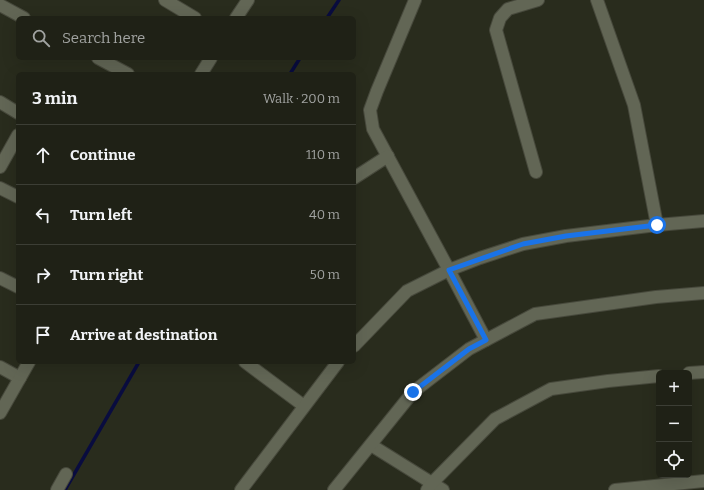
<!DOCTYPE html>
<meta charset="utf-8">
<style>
body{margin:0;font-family:Bitter,serif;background:#27291f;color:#f1f3f6}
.controls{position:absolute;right:12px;bottom:12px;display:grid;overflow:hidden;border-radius:6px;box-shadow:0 4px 16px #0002}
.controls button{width:36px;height:36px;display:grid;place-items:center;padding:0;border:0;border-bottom:1px solid #3c3e35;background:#1f2116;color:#f1f3f6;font:20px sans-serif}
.stop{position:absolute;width:12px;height:12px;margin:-9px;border:3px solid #1a73e8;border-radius:50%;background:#fff}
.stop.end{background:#1a73e8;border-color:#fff;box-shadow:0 1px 4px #0008}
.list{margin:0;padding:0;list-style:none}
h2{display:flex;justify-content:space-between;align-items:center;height:52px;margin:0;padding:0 16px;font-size:17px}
h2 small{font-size:13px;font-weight:400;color:#a1a3a1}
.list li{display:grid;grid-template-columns:26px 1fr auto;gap:12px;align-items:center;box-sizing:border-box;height:60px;padding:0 16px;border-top:1px solid #3c3e35}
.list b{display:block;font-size:15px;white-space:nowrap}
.list em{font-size:13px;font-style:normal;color:#a1a3a1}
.icon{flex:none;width:22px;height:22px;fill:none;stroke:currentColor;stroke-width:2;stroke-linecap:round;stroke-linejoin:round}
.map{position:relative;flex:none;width:704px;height:490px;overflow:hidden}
.search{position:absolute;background:#1f2116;box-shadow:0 4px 16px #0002;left:16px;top:16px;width:340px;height:44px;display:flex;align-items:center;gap:10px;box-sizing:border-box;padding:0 14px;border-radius:6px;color:#a1a3a1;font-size:15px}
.panel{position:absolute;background:#1f2116;box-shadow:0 4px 16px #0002;left:16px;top:72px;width:340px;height:292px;border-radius:6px}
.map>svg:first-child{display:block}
</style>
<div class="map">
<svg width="704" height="490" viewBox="0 0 704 490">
<rect width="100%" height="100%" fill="#292c1d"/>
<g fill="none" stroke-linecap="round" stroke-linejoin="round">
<g stroke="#090c3f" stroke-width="3.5">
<polyline points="327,18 339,0"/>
<polyline points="290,74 300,58"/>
<polyline points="65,490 139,362"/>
</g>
<g stroke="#47493c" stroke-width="14">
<g id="minor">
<polyline points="165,0 195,18"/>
<polyline points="415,0 377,91 370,110 373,129 449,270 486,340"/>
<polyline points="597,0 634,105 657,225"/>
<polyline points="0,5 24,18"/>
<polyline points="236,18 248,0"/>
<polyline points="98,58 128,74"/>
<polyline points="201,74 211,58"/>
<polyline points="0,102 18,113"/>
<polyline points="0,167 18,135"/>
<polyline points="536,172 496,30 500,18 508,9 538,0"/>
<polyline points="354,178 388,156"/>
<polyline points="0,188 18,197"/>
<polyline points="0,278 18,287"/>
<polyline points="354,346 407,291 449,270 480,258 523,244 566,236 657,225 704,221"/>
<polyline points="245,362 304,406"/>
<polyline points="0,367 20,378"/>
<polyline points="689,373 704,372"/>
<polyline points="0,413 29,362"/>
<polyline points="371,445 443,490"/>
<polyline points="57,490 66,474"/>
<polyline points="241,490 338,362"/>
<polyline points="334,490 413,392 469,349 535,314 656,297 704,293"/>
<polyline points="427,490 432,483 495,419 551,389 608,381 659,376"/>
<polyline points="615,490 704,481"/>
</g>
</g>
<use href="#minor" stroke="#626655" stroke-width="12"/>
</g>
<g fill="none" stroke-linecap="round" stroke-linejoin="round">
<polyline stroke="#1a73e8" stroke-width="5" points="413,392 469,349 486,340 449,270 523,244 566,236 657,225"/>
</g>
</svg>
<div class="controls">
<button>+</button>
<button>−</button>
<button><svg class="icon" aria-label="locate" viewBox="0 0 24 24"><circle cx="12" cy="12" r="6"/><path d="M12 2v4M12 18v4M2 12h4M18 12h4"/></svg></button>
</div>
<div class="stop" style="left:657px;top:225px"></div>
<div class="stop end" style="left:413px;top:392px"></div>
<div class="search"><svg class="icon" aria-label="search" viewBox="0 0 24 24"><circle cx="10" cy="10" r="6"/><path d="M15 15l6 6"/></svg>Search here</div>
<section class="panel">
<h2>3 min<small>Walk · 200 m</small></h2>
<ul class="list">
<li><svg class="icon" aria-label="ahead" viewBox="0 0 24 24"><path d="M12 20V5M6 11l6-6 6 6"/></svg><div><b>Continue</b></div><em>110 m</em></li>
<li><svg class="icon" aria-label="left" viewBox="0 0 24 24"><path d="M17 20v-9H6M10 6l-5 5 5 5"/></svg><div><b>Turn left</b></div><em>40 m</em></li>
<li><svg class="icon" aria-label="right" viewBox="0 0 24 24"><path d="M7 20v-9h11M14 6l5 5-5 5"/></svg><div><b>Turn right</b></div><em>50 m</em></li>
<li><svg class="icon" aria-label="arrive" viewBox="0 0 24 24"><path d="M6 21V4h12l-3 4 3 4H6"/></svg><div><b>Arrive at destination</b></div></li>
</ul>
</section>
</div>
